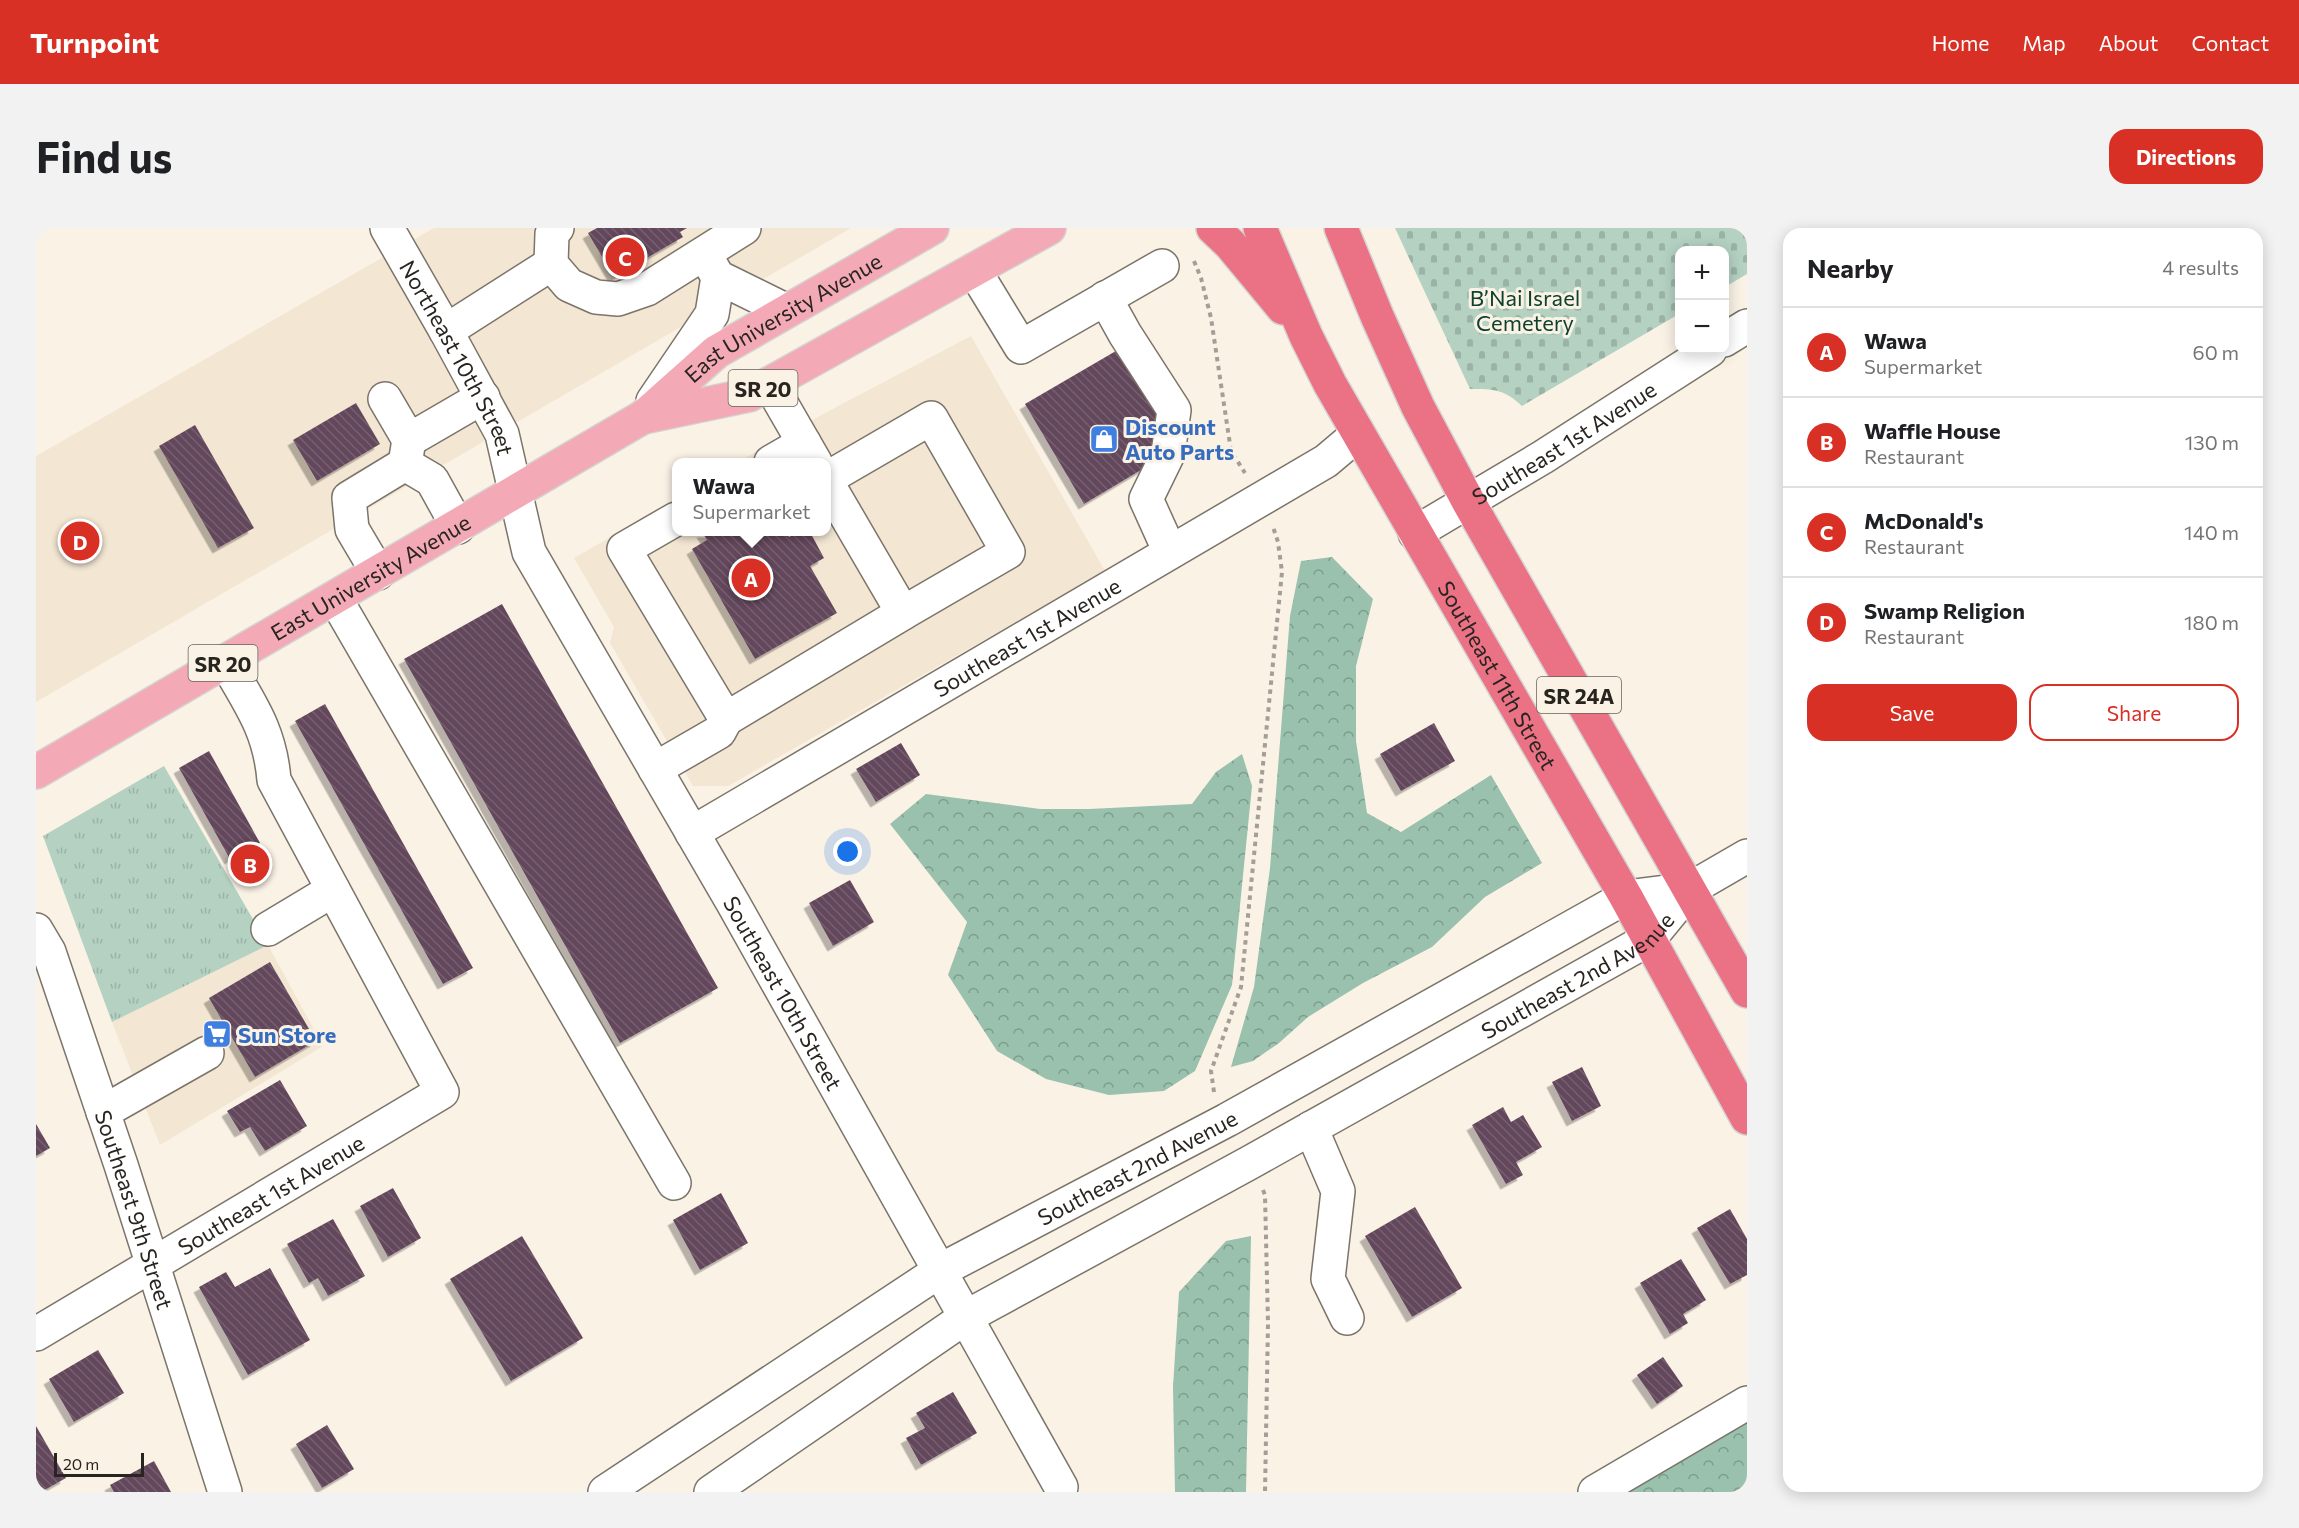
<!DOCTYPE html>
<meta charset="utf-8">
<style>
body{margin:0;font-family:Commissioner,sans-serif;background:#f2f2f2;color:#202124}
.controls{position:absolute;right:18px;top:18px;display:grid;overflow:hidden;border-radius:12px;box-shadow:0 3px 15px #0003}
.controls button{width:54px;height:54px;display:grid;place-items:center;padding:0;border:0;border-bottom:2px solid #e0e0e0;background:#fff;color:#202124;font:30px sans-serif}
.scale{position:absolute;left:18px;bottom:15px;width:90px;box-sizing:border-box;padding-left:6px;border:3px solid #282420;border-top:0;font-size:16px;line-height:21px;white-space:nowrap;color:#282420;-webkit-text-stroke:4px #fbf2e6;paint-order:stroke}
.you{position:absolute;left:812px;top:624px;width:21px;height:21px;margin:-15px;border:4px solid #fff;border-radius:50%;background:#1a73e8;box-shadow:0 0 0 9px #1a73e833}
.badge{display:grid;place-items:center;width:39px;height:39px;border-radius:50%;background:#d93025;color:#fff;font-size:20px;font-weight:700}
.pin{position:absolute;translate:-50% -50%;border:3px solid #fff;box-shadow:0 2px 6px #0006}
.popup{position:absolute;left:636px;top:230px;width:159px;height:78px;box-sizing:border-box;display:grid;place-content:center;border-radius:12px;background:#fff;filter:drop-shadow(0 2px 4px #0005);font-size:20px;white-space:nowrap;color:#757577}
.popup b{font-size:22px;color:#202124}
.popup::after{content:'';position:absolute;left:50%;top:100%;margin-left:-12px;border:12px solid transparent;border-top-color:#fff}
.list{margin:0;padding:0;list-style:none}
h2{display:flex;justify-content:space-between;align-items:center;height:78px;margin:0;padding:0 24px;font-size:26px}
h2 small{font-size:20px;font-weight:400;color:#757577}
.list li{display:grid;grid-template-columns:39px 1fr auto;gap:18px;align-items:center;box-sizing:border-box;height:90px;padding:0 24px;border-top:2px solid #e0e0e0}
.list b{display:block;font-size:22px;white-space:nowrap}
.list p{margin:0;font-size:20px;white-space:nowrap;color:#757577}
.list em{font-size:20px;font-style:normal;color:#757577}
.actions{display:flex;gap:12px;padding:18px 24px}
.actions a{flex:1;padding:14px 0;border:2px solid #d93025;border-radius:18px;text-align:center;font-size:21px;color:#d93025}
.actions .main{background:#d93025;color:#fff}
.map{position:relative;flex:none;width:1711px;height:1264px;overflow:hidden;border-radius:18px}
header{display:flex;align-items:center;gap:36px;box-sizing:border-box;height:84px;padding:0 30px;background:#d93025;color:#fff}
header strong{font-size:28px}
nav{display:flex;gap:33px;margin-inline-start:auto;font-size:21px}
.intro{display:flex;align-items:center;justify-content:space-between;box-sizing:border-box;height:144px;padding:0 36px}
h1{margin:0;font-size:42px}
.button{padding:15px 27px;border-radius:18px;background:#d93025;color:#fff;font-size:21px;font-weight:700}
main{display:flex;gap:36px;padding:0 36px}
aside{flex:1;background:#fff;border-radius:18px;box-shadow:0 3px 15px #0003}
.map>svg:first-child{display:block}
</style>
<header>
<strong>Turnpoint</strong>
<nav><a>Home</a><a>Map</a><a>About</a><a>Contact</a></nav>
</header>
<div class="intro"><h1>Find us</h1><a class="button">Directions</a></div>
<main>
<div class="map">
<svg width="1711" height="1264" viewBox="0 0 1711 1264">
<defs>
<pattern id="grass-tufts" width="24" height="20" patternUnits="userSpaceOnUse" patternTransform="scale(1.5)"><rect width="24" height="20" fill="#b4d1c2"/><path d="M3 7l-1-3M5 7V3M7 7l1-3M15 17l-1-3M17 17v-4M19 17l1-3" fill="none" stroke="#9bb3a6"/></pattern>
<pattern id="forest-crowns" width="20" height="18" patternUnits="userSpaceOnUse" patternTransform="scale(1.5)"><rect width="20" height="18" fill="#99c1ad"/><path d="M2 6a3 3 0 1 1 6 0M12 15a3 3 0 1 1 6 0" fill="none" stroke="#7d9d8c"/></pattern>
<pattern id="cemetery-stones" width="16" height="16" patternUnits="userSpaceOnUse" patternTransform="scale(1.5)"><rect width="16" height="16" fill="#b4d1c2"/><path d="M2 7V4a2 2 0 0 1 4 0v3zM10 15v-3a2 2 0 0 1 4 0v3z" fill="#9bb3a6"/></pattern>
<pattern id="building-back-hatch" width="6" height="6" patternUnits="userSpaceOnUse" patternTransform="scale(1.5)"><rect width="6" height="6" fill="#64475b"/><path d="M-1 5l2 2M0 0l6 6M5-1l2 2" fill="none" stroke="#765f6e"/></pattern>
<filter id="shadow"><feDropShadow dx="-5.5" dy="5.5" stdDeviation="0" flood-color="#0004"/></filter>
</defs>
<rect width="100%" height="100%" fill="#fbf2e6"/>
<g fill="#f3e6d3">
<polygon points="398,0 815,0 0,474 0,228"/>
<polygon points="935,108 1069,343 692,558 657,558 574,415 578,399 538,330 640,271 640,304 790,304 790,234 702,234 789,185"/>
<polygon points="232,717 287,818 124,917 76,794"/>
</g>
<polygon fill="url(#grass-tufts)" points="128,538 232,717 76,794 7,608"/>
<g fill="url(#forest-crowns)">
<polygon points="1296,329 1337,371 1320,438 1320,513 1331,585 1365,604 1455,547 1506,635 1449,669 1396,719 1327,755 1272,789 1243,815 1217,833 1195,839 1218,759 1234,640 1254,388 1265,333"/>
<polygon points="1206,526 1216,558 1196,757 1159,843 1128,863 1073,867 1010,851 961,823 912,747 931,694 854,596 890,566 1004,581 1053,581 1156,576 1180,544"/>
<polygon points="1215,1008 1210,1264 1139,1264 1137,1159 1143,1064 1190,1013"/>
<polygon points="1711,1186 1711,1264 1574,1264"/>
</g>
<path fill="url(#cemetery-stones)" d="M1359,0H1711V46L1689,59L1688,22H1644L1643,86L1486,178C1468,161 1458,161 1434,161Z"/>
<g fill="url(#building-back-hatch)" filter="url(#shadow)">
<polygon points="561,0 651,0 644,4 647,9 578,49 552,5"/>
<polygon points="1085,120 1128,193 1125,230 1048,276 989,176"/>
<polygon points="320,175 344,216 281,253 257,212"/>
<polygon points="159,197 218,300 182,320 123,218"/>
<polygon points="666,304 750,304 753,309 762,304 774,304 788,330 774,338 801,385 719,431 656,321 671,312"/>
<polygon points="466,376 682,760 584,815 368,431"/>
<polygon points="289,476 437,740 407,756 259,493"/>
<polygon points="1398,495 1419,533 1365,563 1344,526"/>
<polygon points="865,515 884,547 840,574 820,541"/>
<polygon points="173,523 224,615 194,631 143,540"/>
<polygon points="814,652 838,694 797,718 773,675"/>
<polygon points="234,734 280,813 219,849 173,770"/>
<polygon points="1546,839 1565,878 1536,893 1516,854"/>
<polygon points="244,852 271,898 229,923 214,899 204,904 191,883"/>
<polygon points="1467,879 1475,894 1487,887 1506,919 1480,934 1487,947 1470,956 1436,897"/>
<polygon points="0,896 14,920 0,928"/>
<polygon points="357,960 385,1010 352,1029 324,978"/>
<polygon points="685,965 712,1015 664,1042 637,992"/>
<polygon points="1379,979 1426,1060 1376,1089 1329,1008"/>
<polygon points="1694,981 1711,1011 1711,1047 1694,1056 1661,1000"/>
<polygon points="297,991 329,1048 292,1068 282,1050 273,1055 251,1016"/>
<polygon points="486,1008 547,1110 475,1153 414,1051"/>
<polygon points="1645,1031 1670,1072 1647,1086 1652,1095 1634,1106 1604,1055"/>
<polygon points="234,1040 274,1112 212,1147 163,1059 190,1044 199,1059"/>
<polygon points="62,1122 88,1165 38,1194 13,1151"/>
<polygon points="1627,1129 1647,1158 1621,1176 1601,1147"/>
<polygon points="917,1164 941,1205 885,1237 870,1210 889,1200 880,1185"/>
<polygon points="291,1197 318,1241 286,1260 260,1216"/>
<polygon points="0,1198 30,1250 5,1264 0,1264"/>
<polygon points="118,1233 135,1264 78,1264 74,1257"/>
</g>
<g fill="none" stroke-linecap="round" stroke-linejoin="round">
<g stroke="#7b7469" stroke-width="36">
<g id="minor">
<path id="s1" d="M351,0L410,103L466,206L493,324L697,675L1025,1259"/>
<polyline points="521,0 516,6 515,36 533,57 560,69 582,71 611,61 708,0"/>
<polyline points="672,32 682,49 749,82"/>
<polyline points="938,42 985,119 1126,38"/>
<polyline points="1069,70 1089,106 1138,182 1132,226 1110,271 1134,324"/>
<polyline points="410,103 515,36"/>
<polyline points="1688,112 1711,98"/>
<polyline points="734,156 779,234"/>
<polyline points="349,171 373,212"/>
<polyline points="617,173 676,86 682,49"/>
<polyline points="735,234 768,215"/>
<polyline points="369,236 373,212 447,169"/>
<polyline points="790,251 895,190 972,324 867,385 790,253"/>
<polyline points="640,291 588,321 690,491 867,385"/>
<path id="s2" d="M1379,305L1507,229L1674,122"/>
<polyline points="342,345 316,301 313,270 369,236 396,252 422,299"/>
<polyline points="299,370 638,955"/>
<polyline points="619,541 683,504 690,491"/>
<path id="s3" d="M656,605L1290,233L1322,206"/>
<polyline points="232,701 297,662"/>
<path id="s4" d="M0,702L13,724L85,937L189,1264"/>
<polyline points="67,884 171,825"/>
<polyline points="1275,900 1302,963 1292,1051 1311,1090"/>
<path id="s5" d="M0,1106L406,864L238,552C234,502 214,476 190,434"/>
<path id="s6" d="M569,1264L905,1042L1191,892L1590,669L1654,661"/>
<path id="s7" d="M675,1264L930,1089L1213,935L1613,711L1654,661L1711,628"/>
<polyline points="1559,1264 1711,1175"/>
</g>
</g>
<g stroke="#d4d3d2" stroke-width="36">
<g id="major">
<polyline points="608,189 713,167 1013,0"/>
<path id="s8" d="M0,544L607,189L680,124L896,0"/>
</g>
</g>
<g stroke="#d4d3d2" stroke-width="36">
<g id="highway">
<polyline points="1177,0 1194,16 1247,80"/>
<path id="s9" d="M1224,0L1270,108L1294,156L1590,669L1711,890"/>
<polyline points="1305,0 1341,88 1382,179 1432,273 1711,763"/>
</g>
</g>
<g stroke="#a59e96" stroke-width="4" stroke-dasharray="4.5 4.5" stroke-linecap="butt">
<polyline points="1158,33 1165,50 1175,90 1195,223 1209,245"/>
<polyline points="1178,864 1175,843 1205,759 1246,344 1242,314 1237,299"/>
<polyline points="1227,962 1229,967 1232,1095 1229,1264"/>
</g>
<use href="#minor" stroke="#fff" stroke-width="33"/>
<use href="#major" stroke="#f3aab6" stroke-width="33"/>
<use href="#highway" stroke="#eb7185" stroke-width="33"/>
</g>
<defs>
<g id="shop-square" transform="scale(1.5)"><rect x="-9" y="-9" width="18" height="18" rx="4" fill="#3f7fe0" stroke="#fbf2e6"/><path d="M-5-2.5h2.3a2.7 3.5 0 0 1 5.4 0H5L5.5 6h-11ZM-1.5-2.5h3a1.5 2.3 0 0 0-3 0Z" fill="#fff"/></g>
<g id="supermarket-square" transform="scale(1.5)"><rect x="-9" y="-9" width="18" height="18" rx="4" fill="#3f7fe0" stroke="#fbf2e6"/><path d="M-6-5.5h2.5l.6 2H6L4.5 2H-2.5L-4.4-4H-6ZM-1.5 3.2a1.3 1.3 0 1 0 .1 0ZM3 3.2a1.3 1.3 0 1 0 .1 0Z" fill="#fff"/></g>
</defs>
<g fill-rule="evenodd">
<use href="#shop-square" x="1068" y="211"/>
<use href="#supermarket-square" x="181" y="806"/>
</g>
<g text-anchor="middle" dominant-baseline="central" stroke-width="6" stroke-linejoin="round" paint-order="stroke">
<g fill="#fbf2e6" stroke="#67625b" stroke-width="1.5">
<rect x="692.5" y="142" width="69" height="36" rx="4.5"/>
<rect x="152.5" y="417" width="69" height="36" rx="4.5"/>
<rect x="1501" y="449" width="84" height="36" rx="4.5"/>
</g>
<g font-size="21" font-weight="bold" fill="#282420">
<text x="727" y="160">SR 20</text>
<text x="187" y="435">SR 20</text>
<text x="1543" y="467">SR 24A</text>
</g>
<g font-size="22" fill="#0e422e" stroke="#fbf2e6">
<text x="1489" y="69">B’Nai Israel<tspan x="1489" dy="25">Cemetery</tspan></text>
</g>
<g font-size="22" fill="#282420" stroke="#fbf2e6">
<text stroke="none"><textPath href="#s8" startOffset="876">East University Avenue</textPath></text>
<text stroke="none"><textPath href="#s1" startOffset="148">Northeast 10th Street</textPath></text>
<text stroke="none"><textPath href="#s2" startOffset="174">Southeast 1st Avenue</textPath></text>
<text stroke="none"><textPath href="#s8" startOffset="387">East University Avenue</textPath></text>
<text stroke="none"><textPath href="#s3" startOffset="388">Southeast 1st Avenue</textPath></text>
<text stroke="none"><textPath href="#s9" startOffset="507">Southeast 11th Street</textPath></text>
<text stroke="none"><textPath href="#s7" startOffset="1010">Southeast 2nd Avenue</textPath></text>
<text stroke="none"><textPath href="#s1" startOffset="866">Southeast 10th Street</textPath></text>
<text stroke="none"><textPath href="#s6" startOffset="624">Southeast 2nd Avenue</textPath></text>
<text stroke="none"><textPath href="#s5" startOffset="273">Southeast 1st Avenue</textPath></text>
<text stroke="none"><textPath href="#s4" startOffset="297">Southeast 9th Street</textPath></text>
</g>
<g font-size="22" font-weight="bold" fill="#366cbe" stroke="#fbf2e6" text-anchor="start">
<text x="1089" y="198">Discount<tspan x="1089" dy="25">Auto Parts</tspan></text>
<text x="202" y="806">Sun Store</text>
</g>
</g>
</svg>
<div class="controls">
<button>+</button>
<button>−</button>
</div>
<div class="scale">20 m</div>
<div class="you"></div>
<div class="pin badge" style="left:715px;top:350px">A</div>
<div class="popup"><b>Wawa</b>Supermarket</div>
<div class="pin badge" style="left:214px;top:636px">B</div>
<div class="pin badge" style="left:589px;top:29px">C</div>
<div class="pin badge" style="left:44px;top:313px">D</div>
</div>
<aside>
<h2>Nearby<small>4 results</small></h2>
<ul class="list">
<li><span class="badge">A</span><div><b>Wawa</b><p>Supermarket</p></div><em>60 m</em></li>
<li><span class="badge">B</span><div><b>Waffle House</b><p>Restaurant</p></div><em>130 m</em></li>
<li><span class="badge">C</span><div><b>McDonald's</b><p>Restaurant</p></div><em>140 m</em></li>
<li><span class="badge">D</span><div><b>Swamp Religion</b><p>Restaurant</p></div><em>180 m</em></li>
</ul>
<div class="actions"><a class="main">Save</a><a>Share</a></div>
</aside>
</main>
